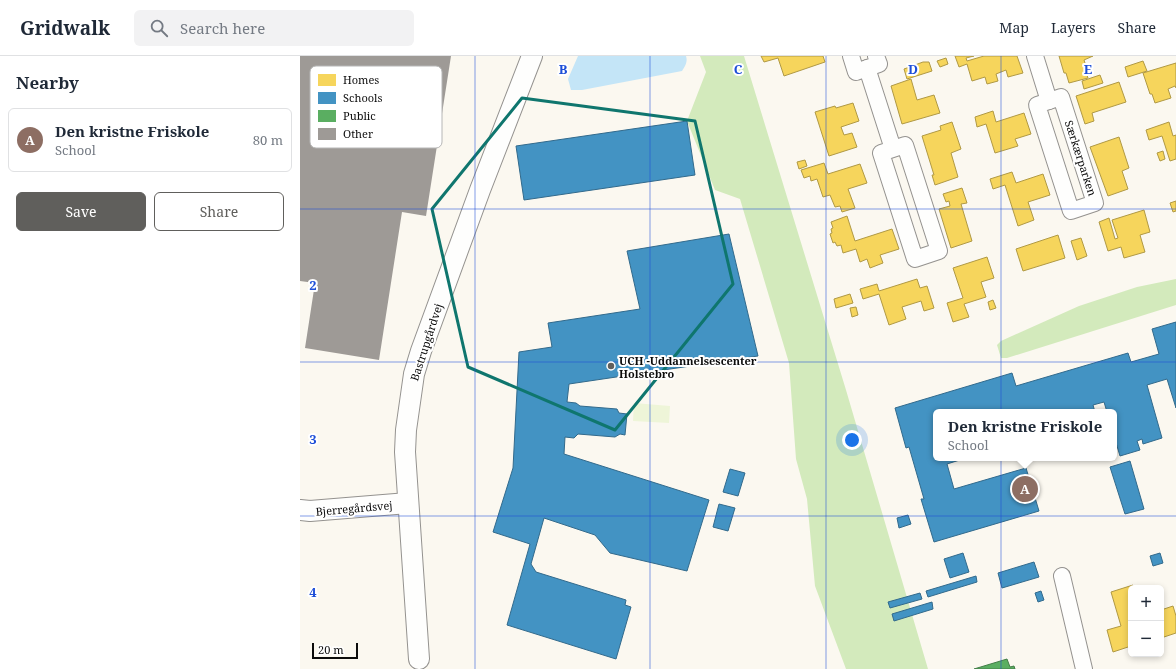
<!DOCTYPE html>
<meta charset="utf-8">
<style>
body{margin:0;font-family:"Noto Serif",serif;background:#f2f2f3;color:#1f2937}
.controls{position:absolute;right:12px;bottom:12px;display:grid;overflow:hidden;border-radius:6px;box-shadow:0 2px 6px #0003}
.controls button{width:36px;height:36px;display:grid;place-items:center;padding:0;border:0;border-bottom:1px solid #e0e1e3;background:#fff;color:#1f2937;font:20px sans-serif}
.scale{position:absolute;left:12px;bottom:10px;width:46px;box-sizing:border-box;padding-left:4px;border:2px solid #0c0c0c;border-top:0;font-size:11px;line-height:14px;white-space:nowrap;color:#0c0c0c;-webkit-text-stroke:3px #fff;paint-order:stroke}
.you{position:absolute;left:552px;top:384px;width:14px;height:14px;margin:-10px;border:3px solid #fff;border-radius:50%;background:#1a73e8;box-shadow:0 0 0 6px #1a73e833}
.badge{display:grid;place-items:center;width:26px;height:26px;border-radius:50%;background:#605f5c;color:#fff;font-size:13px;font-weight:700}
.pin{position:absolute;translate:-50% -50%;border:2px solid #fff;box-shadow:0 1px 4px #0006}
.popup{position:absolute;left:633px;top:353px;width:184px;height:52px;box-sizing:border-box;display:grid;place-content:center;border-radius:6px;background:#fff;filter:drop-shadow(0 1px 3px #0005);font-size:13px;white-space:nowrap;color:#747a83}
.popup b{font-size:15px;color:#1f2937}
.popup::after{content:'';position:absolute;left:50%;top:100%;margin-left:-8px;border:8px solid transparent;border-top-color:#fff}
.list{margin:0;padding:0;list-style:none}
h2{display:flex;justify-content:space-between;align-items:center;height:52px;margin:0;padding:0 16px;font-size:17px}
h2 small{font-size:13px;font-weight:400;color:#747a83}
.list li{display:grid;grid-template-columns:26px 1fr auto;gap:12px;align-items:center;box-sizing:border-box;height:64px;margin:0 8px 8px;padding:0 8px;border:1px solid #e0e1e3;border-radius:6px}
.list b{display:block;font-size:15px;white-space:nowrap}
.list p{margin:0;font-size:13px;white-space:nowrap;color:#747a83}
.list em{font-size:13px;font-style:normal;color:#747a83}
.actions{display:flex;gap:8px;padding:12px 16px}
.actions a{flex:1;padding:9px 0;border:1px solid #605f5c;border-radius:6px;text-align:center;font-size:14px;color:#605f5c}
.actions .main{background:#605f5c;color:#fff}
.icon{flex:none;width:22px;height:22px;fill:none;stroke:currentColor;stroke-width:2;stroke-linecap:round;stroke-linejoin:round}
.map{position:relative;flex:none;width:876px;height:613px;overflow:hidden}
header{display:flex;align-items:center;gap:24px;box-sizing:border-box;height:56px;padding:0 20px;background:#fff;border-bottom:1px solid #e0e1e3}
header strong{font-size:19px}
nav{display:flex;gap:22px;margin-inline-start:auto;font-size:14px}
.search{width:280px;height:36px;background:#f2f2f3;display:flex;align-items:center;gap:10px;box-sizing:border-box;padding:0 14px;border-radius:6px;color:#747a83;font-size:15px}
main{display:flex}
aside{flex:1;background:#fff}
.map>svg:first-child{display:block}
</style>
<header>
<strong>Gridwalk</strong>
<div class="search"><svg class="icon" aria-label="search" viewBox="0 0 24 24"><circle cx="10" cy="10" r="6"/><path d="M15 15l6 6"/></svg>Search here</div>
<nav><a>Map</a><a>Layers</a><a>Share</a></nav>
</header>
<main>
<aside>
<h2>Nearby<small></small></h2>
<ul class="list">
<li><span class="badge" style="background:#8d6e63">A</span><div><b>Den kristne Friskole</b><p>School</p></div><em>80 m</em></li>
</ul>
<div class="actions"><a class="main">Save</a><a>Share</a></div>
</aside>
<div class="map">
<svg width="876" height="613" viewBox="0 0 876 613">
<rect width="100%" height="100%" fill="#fbf8f0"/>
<g fill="#d3eabc">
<polygon points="400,0 444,0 546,334 628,613 546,613 515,530 507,443 496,403 489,307 440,143 415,134 387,65 406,16"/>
<polygon points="876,223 876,249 707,302 701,302 697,289 701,285 779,250 837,231"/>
</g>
<polygon fill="#eef5d8" points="334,347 370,350 369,367 333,365"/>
<path fill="#c4e5f7" d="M278,0H386C388,6 385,10 382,15L282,34H271L268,23Z"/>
<g fill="#f6d55c" stroke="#b09944">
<polygon points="461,0 523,0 525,6 484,20 478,2 464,6"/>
<polygon points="655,0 674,0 666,2 667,5 684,0 717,0 723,17 708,21 706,14 696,18 698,25 687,28 685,21 672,25 667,8 659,11"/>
<polygon points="759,0 793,0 784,4 786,10 784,11 788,22 769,27 766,17 764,17"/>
<polygon points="646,2 648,8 640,11 637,5"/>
<polygon points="843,5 847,15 828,21 825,11"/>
<polygon points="623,6 629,6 632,15 607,23 604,13"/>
<polygon points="876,7 876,32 875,30 868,33 871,42 855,47 852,38 850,38 843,17"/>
<polygon points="800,19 803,27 784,33 782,25"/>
<polygon points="611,23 617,44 634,39 640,57 602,68 591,30"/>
<polygon points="819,26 826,46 792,57 794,65 785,68 776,40"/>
<polygon points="553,47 559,65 541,71 544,79 552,77 557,91 529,100 515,56 535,50 536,52"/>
<polygon points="693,55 696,66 724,57 731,78 715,83 718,90 695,97 686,68 677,71 675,61"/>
<polygon points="652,66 661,93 651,97 658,121 635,129 632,119 634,119 622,80 641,74 640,70"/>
<polygon points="869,66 873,80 876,79 876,103 870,105 862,80 849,84 846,74"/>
<polygon points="819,81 829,112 822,115 828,133 808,140 790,91"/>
<polygon points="863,95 865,103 860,105 857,97"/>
<polygon points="505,104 507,110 499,113 497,106"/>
<polygon points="524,107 528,118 560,108 567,127 548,133 555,152 542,156 540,150 535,151 530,139 523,141 517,123 511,125 510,120 504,122 501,114"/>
<polygon points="712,116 716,127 743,118 750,139 728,146 734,164 718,170 705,129 693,133 690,123"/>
<polygon points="662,132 667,147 661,148 672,185 651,192 639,153 650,150 649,145 646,146 643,138"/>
<polygon points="876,145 876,155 873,156 870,147"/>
<polygon points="844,154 850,176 840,179 845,196 824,202 821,191 808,195 799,166 809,162 815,183 818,182 812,164"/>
<polygon points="547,160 555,185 592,173 599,193 580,199 583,207 570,212 567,203 560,206 556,193 543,197 541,189 537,190 535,186 533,187 530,178 532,177 531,173 533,172 531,166"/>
<polygon points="758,179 765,202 723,215 716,193"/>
<polygon points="781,182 787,200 777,204 771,185"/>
<polygon points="687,201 694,222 681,226 686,241 664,248 669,261 653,266 647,247 663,242 653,212"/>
<polygon points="617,223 620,232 627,230 634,252 624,255 621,245 602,251 606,263 589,269 579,238 563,243 560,233 577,228 579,235"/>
<polygon points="550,238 553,247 536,252 534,243"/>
<polygon points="693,244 696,252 690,254 688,246"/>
<polygon points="556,251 558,259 552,261 550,252"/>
<polygon points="833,529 833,532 831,532 831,590 813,596 807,574 821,570 811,536"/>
<polygon points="873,550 876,560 876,577 861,582 861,554"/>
</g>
<g fill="#4393c3" stroke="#326a8c">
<polygon points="387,65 395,119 224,144 216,90"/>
<polygon points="429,178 458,300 269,328 267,346 276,347 280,350 317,353 319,357 327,358 325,379 320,378 315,381 278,378 274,382 265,381 264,398 409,444 387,515 310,497 295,479 244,462 231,508 236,516 326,544 325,549 331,551 316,603 207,569 230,488 193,476 213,412 219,296 252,291 248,267 340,253 327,195"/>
<polygon points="876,266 876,352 867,323 847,329 862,382 843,388 842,383 837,385 840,394 820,400 814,380 814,356 807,356 804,346 793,349 795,356 636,356 636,402 666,402 647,408 654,433 726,412 739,455 634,486 621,443 624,443 609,391 606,392 595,352 712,317 716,330 828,297 831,306 859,298 852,273"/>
<polygon points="830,405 844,453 825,458 810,411"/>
<polygon points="430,413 445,417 438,440 423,436"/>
<polygon points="419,448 435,452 428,475 413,471"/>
<polygon points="608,459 611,468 599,472 597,462"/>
<polygon points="663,497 669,516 650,522 644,503"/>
<polygon points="860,497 863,507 853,510 850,500"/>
<polygon points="734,506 739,521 702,532 698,517"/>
<polygon points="676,520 677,526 628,541 626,535"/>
<polygon points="741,535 744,544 738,546 735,537"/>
<polygon points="620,537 622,543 590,552 588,546"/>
<polygon points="632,546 633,553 594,565 592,558"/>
</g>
<polygon fill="#5aae61" stroke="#437d48" points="707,603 710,611 714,610 715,613 674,613"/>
<polygon fill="#9e9a96" points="0,0 151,0 126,160 102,156 79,304 5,292 15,227 0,225"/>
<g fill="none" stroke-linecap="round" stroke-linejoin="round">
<g stroke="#94928f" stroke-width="18">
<g id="minor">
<polyline points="551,0 556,16 579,8 576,0"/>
<polyline points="735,0 749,45"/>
<polyline points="567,12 593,93 581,97 615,203 639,195 605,89 593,93"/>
<polygon points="761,41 795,147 771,155 737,49"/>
<polyline points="762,520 784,613"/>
</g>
</g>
<g stroke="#94928f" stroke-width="22">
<g id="tertiary">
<polyline points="0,454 10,455 108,447"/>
<polyline points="119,603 105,396 106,374 114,318 121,295 180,134 232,0"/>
</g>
</g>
<use href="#minor" stroke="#fefefd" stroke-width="16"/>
<use href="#tertiary" stroke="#fefefd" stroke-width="20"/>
</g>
<path fill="none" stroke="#0f766e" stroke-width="3" stroke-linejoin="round" d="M222,42L395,65L433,228L315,374L168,311L132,153Z"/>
<path fill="none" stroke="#1d4ed8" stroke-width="1" stroke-opacity="0.55" d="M175,0V613M350,0V613M526,0V613M701,0V613M0,153H876M0,306H876M0,460H876"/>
<circle fill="#605f5c" stroke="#fff" stroke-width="1.5" cx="311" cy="310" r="4"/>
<g text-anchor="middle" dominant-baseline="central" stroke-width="4" stroke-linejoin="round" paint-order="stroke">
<g font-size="11" fill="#0c0c0c" stroke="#fff">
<text transform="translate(781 102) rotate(72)">Særkærparken</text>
<text transform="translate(126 286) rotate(-72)">Bastrupgårdvej</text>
<text transform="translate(54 452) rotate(-5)">Bjerregårdsvej</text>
</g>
<g font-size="11" font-weight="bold" fill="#0c0c0c" stroke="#fff" text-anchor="start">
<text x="319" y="304">UCH -Uddannelsescenter<tspan x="319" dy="13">Holstebro</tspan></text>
</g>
</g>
<rect x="10" y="10" width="132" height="82" rx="6" fill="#fff" stroke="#b6b6b6" stroke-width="1"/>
<rect x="18" y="18" width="18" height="12" fill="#f6d55c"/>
<rect x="18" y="36" width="18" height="12" fill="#4393c3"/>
<rect x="18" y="54" width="18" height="12" fill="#5aae61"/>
<rect x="18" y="72" width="18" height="12" fill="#9e9a96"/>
<g font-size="11" fill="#0c0c0c">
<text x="43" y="28">Homes</text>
<text x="43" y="46">Schools</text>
<text x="43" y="64">Public</text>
<text x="43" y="82">Other</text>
</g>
<g font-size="13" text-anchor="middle" font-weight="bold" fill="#1d4ed8" stroke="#fff" stroke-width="4" stroke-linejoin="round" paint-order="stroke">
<text x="263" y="18">B</text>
<text x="438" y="18">C</text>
<text x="613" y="18">D</text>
<text x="788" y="18">E</text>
<text x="13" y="234">2</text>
<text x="13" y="388">3</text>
<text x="13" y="541">4</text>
</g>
</svg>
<div class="controls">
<button>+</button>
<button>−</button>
</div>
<div class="scale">20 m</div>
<div class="you"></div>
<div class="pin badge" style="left:725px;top:433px;background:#8d6e63">A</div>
<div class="popup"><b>Den kristne Friskole</b>School</div>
</div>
</main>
